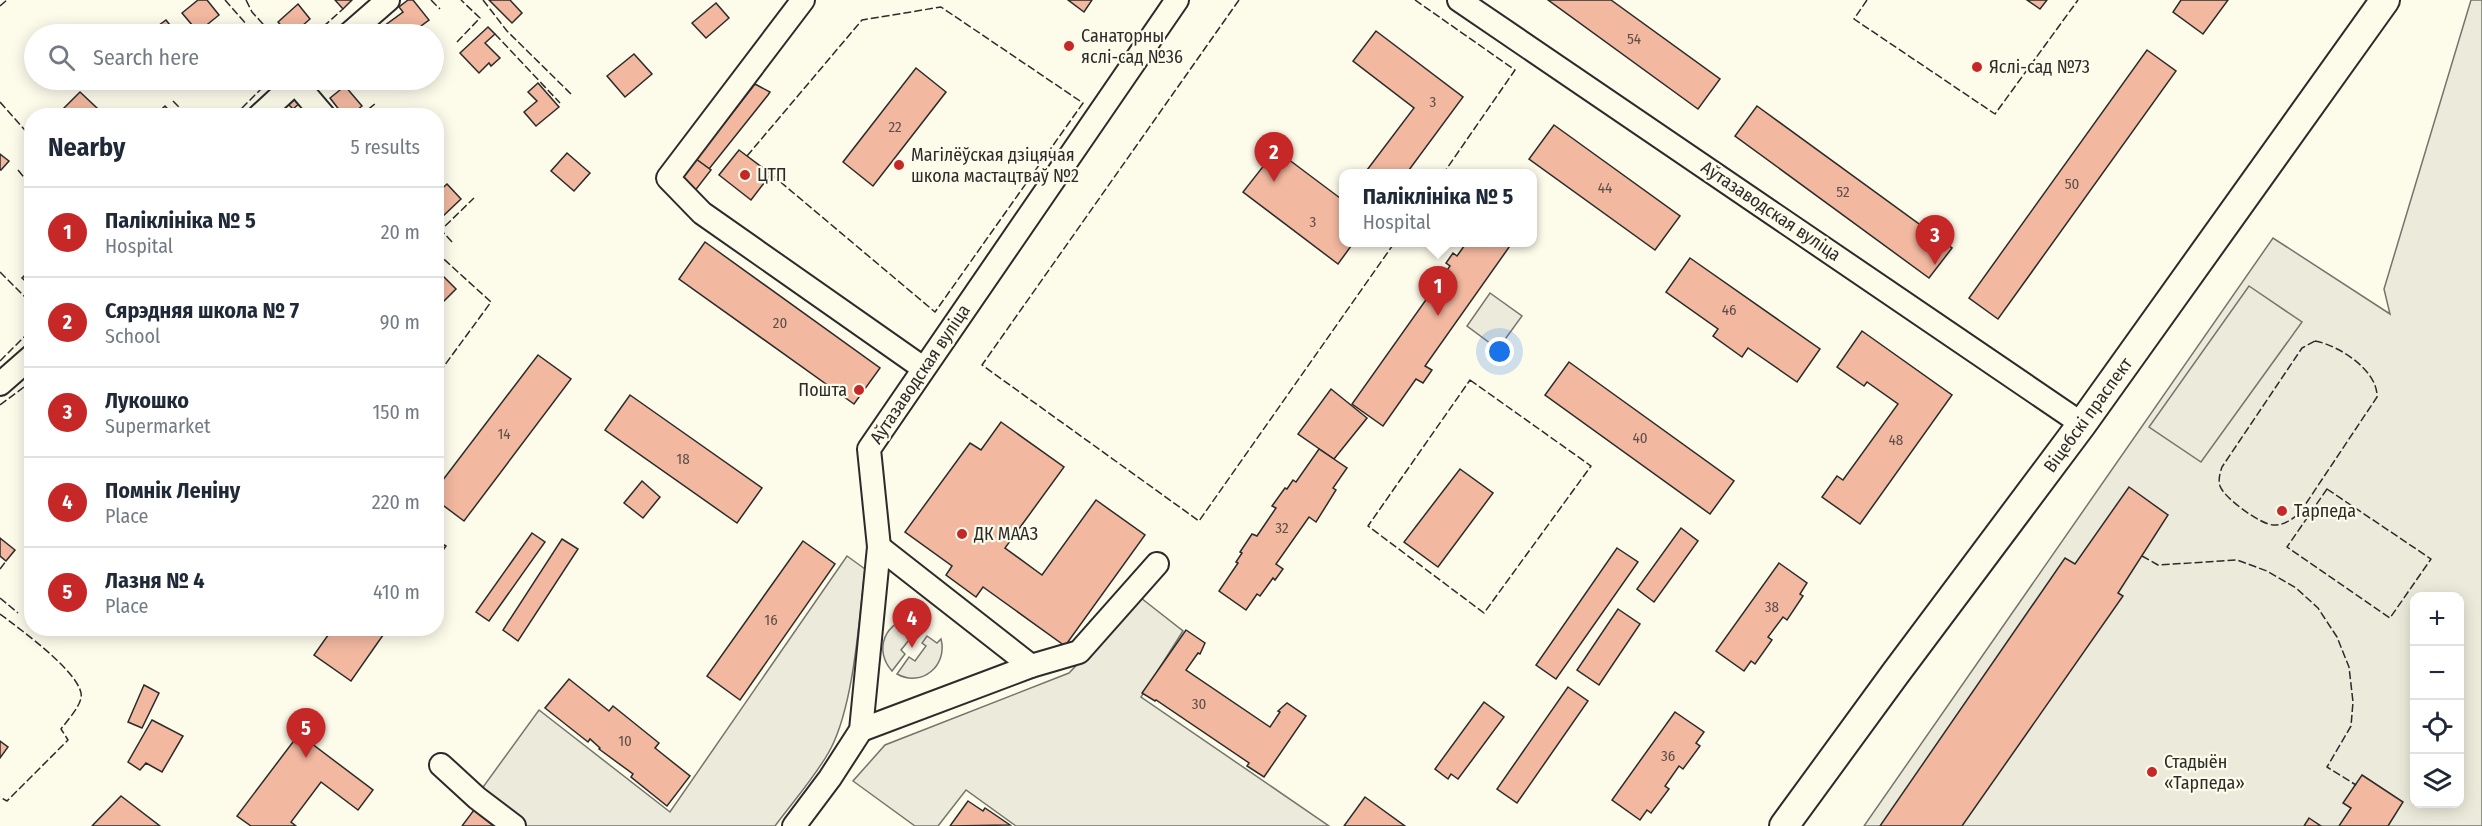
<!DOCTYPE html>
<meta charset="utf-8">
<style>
body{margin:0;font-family:"Fira Sans Condensed",sans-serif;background:#f2f2f3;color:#1f2937}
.controls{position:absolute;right:18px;bottom:18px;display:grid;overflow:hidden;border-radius:12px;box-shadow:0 3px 15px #0003}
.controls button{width:54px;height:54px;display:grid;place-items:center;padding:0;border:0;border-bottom:2px solid #e0e1e3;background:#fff;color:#1f2937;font:30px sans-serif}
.you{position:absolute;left:1500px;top:352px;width:21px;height:21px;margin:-15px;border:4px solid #fff;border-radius:50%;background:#1a73e8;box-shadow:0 0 0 9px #1a73e833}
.badge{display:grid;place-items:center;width:39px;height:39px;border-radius:50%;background:#c62828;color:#fff;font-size:20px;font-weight:700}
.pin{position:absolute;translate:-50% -50px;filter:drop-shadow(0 2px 3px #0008)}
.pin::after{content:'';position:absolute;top:32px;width:21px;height:18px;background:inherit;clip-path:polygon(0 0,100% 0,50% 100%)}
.popup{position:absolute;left:1339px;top:169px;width:198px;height:78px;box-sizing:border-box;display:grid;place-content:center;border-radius:12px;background:#fff;filter:drop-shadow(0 2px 4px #0005);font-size:20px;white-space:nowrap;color:#747a83}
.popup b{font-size:22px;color:#1f2937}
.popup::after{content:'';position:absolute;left:50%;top:100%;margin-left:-12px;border:12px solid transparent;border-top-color:#fff}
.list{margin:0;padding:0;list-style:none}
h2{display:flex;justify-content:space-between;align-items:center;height:78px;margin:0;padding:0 24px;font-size:26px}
h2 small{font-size:20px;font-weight:400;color:#747a83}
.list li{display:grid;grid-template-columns:39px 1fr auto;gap:18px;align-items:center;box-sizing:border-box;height:90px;padding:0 24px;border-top:2px solid #e0e1e3}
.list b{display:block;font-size:22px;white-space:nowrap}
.list p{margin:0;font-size:20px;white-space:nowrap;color:#747a83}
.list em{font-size:20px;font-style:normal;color:#747a83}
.icon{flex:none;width:33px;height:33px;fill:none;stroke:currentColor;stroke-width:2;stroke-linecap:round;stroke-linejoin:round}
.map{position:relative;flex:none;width:2482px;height:826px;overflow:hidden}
.search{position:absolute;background:#fff;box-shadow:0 3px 15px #0003;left:24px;top:24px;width:420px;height:66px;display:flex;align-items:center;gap:15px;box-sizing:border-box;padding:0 21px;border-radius:33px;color:#747a83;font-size:22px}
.panel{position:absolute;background:#fff;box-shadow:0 3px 15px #0003;left:24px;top:108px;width:420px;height:528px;border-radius:24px}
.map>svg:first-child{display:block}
</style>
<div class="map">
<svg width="2482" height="826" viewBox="0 0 2482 826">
<rect width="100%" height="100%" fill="#fdfbea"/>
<g fill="#ecebdb" stroke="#74746e" stroke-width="1.5" fill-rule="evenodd">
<path d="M2471,0H2482V826H1864L2273,238L2390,314L2384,289ZM2414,596H2460V804H2414Z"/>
<path d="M847,556L865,569C859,620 854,703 831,748C819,772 792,803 775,826H521L478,794L539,710L670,812Z"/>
<polygon points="1141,598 1183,631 1141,697 1329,826 1016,826 966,790 938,826 915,826 853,781 885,745 1069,673"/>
<path d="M914,618L912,626L922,633L917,638L913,635L901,650L905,654L892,671C873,650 885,620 914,618Z"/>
<path d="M927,636L937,643L941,639C948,665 922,688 897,674L909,657L915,661L926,646L922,643Z"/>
</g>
<g fill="#eceadb" stroke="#74746e" stroke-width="1.5">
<polygon points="2249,286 2302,322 2201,462 2149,427"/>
<polygon points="1490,293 1522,316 1498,349 1467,326"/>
</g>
<g fill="#f2b8a0" stroke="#2b2b2b" stroke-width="1.5">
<polygon points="198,0 207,0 219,15 198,32 182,13"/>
<polygon points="335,0 352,0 343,9"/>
<polygon points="408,0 413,0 429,20 410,34 387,34 384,26 403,12 399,7"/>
<polygon points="489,0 510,0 522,13 512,23"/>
<polygon points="1068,0 1092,0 1084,12"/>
<polygon points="1548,0 1611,0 1720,79 1698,109"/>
<polygon points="2027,0 2047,0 2040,9"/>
<polygon points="2181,0 2228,0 2203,34 2173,12"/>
<polygon points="716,3 729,18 706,38 692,23"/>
<polygon points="298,4 310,19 293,34 289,34 278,22"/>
<polygon points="166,20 177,34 154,34 151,31"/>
<polygon points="488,27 495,34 485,43 500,58 491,66 489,63 479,73 460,53"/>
<polygon points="1376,31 1463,97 1406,174 1364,174 1414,108 1353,61"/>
<polygon points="2147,50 2176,71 1998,319 1969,298"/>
<polygon points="634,54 652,74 625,97 607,76"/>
<polygon points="916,68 946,92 873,186 843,162"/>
<polygon points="538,83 559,107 536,126 524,112 537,101 528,92"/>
<polygon points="755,84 770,92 768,95 709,169 696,159"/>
<polygon points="345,86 362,106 350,116 344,116 330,98"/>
<polygon points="289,89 301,102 293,109 280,96"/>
<polygon points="80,92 97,108 90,115 86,112 83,116 66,116 61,111"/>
<polygon points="165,106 174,116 154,116"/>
<polygon points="1757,106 1952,248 1929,278 1735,136"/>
<polygon points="1554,125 1680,216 1655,250 1529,159"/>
<polygon points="739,150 771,174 751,200 719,175"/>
<polygon points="1276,150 1344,201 1344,242 1354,242 1338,264 1243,192"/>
<polygon points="567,153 590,173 574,191 551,171"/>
<polygon points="0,154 9,161 1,170 0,170"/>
<polygon points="696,159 711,170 694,192 679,180"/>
<polygon points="447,184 461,199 442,217 436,212 436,194"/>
<polygon points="705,242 880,368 854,404 679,279"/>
<polygon points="1467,242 1512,243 1425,366 1432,370 1423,383 1416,379 1383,426 1352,404 1450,266 1446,263 1453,253 1457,256"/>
<polygon points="1690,258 1820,349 1797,382 1748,348 1742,357 1713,336 1718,329 1666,292"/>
<polygon points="32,268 32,287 22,278"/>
<polygon points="440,273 456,289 436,309 436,277"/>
<polygon points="1862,331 1952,395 1860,524 1822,497 1837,476 1843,480 1898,404 1867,382 1864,386 1837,367"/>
<polygon points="538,355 571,379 464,521 436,500 436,489"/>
<polygon points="1569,362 1734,481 1710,514 1545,395"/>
<polygon points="1331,389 1367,418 1334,459 1298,434"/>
<polygon points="630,395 762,488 737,523 605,430"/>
<polygon points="1001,422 1064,467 1005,548 1042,575 1096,500 1145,535 1065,646 983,587 976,597 946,575 952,566 905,532 970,443 981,450"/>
<polygon points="1319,449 1347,468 1333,488 1336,490 1316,522 1309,517 1276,564 1283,569 1275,580 1273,578 1260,596 1257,594 1246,610 1219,591 1238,563 1236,562 1242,553 1240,552 1252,534 1257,536 1276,508 1272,506 1285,488 1287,489 1293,480 1296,482"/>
<polygon points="1460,469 1493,493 1438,567 1404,542"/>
<polygon points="642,481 660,497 643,518 624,503"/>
<polygon points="2129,487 2168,515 2118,593 2123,596 1962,826 1880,826 2065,558 2075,564"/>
<polygon points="1681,528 1698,541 1654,602 1637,589"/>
<polygon points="532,533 545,542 489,621 476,612"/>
<polygon points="0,538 15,550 6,561 0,556"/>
<polygon points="562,539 578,549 518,641 503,630"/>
<polygon points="436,540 446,546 436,560"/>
<polygon points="803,541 835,564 740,700 707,676"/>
<polygon points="1617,548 1638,562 1556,679 1536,665"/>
<polygon points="1779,563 1807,583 1800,594 1803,596 1787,620 1783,617 1768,637 1772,640 1755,664 1751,661 1744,671 1716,651"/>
<polygon points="1618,609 1640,624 1599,685 1577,670"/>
<polygon points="333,628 388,628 351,681 314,655"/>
<polygon points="1186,630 1205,643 1200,654 1198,653 1186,670 1270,727 1280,712 1278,711 1287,703 1306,716 1264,777 1247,766 1249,763 1156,700 1155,701 1142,693"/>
<polygon points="569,679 609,711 613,706 659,743 655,748 690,776 667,806 631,777 633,774 599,749 600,748 590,739 588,742 545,708"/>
<polygon points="144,685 159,693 142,728 128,722"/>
<polygon points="1568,687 1588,701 1517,803 1497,789"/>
<polygon points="1484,702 1504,717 1458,779 1451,774 1448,779 1435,769"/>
<polygon points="1675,712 1704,732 1696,743 1700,746 1683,769 1679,766 1665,786 1669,789 1651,813 1647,810 1640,820 1612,800"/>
<polygon points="152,720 183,736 162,772 146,763 140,770 128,762"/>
<polygon points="299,734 373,790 358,810 321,782 291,822 296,826 251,826 237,816"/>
<polygon points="0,741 8,747 0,758"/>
<polygon points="2362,775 2403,802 2388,826 2339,826 2351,808 2343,803"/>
<polygon points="121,796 160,826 92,826"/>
<polygon points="1365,797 1405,826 1344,826"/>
<polygon points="968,801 983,811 985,808 1010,825 950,826"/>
<polygon points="474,810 494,826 462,826"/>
<polygon points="2309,818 2321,826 2304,826"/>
</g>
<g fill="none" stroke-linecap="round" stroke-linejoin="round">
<g stroke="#2b2b2b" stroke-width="26">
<g id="minor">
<polyline points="803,0 668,178 702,213 923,368"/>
<polyline points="1459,0 2082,424"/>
<polyline points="349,34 388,0"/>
<polyline points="295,82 324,116"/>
<polyline points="259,116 298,80"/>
<polyline points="0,384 32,356"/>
<polyline points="879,547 1031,666"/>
<polyline points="861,730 1031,666 1079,652 1157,564"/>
<polyline points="441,765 477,798 514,826"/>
<polyline points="794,826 830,778 861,730 879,547 869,449 1177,0"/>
</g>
</g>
<g stroke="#2b2b2b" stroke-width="32">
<polyline id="major" points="1784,826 1895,674 2082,424 2385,0"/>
</g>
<use href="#minor" stroke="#fdfbea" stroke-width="22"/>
<use href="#major" stroke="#fdfbea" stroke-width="28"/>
<g stroke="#2b2b2b" stroke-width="1.5" stroke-dasharray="8 3" stroke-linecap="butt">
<polyline points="225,0 255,34"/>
<polyline points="246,0 252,12 272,34"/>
<polyline points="431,0 440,9"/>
<polyline points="483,0 507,31 572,95"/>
<polyline points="1239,0 982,365 1199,521 1395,242"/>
<polyline points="1415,0 1515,70 1443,174"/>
<polyline points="1867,0 1854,19 1995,114 2078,0"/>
<polyline points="0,6 7,0"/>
<polyline points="315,34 343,9"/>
<polyline points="495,34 560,103"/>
<polyline points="457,42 480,18 461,0"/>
<polyline points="173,101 188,116"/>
<polyline points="0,102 32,138"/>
<polyline points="234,116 270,80"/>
<polyline points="360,116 376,103"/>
<polyline points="747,156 862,20 941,7 1083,103 935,312 771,174"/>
<polyline points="18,170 32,187"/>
<polyline points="452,242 441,230 474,198"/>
<polyline points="436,252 491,302 436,377"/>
<polyline points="0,272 32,304"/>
<path d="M2315,341C2338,345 2378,370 2377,397L2299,514C2292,519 2283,526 2273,525C2260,524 2224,498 2220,486C2218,479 2220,473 2222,467L2302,348Z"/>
<polyline points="0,361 32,329"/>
<polygon points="1470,380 1591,466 1484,613 1368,526"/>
<polyline points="0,405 32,381"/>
<polygon points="2327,489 2431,559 2390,618 2287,547"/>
<polyline points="2142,556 2158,565 2237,560 2267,571 2296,588 2318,608 2337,637 2349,667 2353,702 2351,726 2327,767 2356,785"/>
<polyline points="0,569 6,561"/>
<polyline points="0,598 18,613"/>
<path d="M0,614C17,627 86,676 81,698C79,708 67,721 61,729L68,740L7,801L0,797"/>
</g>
</g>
<g fill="#c62828" stroke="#fdfbea" stroke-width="2">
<circle cx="1069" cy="46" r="6"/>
<circle cx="1977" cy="67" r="6"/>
<circle cx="899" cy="165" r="6"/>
<circle cx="745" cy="175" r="6"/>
<circle cx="859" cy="390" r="6"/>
<circle cx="2282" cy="511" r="6"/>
<circle cx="962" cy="534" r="6"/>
<circle cx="2152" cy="772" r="6"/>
</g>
<g text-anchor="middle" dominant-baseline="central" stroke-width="4.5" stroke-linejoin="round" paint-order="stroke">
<g font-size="15" fill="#5d4e48">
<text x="1634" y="39">54</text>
<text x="1433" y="102">3</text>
<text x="895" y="127">22</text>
<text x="2072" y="184">50</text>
<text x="1605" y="188">44</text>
<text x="1843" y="192">52</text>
<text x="1313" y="222">3</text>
<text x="1729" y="310">46</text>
<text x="780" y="323">20</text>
<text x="504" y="434">14</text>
<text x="1640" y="438">40</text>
<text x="1896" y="440">48</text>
<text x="683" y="459">18</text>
<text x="1282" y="528">32</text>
<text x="1772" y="607">38</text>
<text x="771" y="620">16</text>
<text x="1199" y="704">30</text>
<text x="625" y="741">10</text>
<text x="1668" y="756">36</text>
</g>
<g font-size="18" fill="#2b2b2b" stroke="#fdfbea" text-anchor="start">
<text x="1081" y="36">Санаторны<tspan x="1081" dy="21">яслі-сад №36</tspan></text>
<text x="1989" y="67">Яслі-сад №73</text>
<text x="911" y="155">Магілёўская дзіцячая<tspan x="911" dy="21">школа мастацтваў №2</tspan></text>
<text x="757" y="175">ЦТП</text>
<text x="847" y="390" text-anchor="end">Пошта</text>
<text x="2294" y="511">Тарпеда</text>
<text x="974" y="534">ДК МААЗ</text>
<text x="2164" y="762">Стадыён<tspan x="2164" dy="21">«Тарпеда»</tspan></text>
</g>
<g font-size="18" fill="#2b2b2b" stroke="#fdfbea">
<text transform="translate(1771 211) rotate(34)">Аўтазаводская вуліца</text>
<text transform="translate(920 374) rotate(-56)">Аўтазаводская вуліца</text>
<text transform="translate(2088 415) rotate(-54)">Віцебскі праспект</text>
</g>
</g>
</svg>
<div class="controls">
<button>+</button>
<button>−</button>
<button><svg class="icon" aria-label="locate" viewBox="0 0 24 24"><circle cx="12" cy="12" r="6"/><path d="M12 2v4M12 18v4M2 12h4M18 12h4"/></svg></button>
<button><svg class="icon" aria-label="layers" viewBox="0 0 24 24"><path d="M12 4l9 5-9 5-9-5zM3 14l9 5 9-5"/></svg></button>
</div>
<div class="you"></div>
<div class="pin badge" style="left:1438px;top:316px">1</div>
<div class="popup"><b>Паліклініка № 5</b>Hospital</div>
<div class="pin badge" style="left:1274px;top:182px">2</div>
<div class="pin badge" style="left:1935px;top:265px">3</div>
<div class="pin badge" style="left:912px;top:648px">4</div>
<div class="pin badge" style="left:306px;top:758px">5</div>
<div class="search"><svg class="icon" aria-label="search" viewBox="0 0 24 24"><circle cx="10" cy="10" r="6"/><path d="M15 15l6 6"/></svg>Search here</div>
<section class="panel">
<h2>Nearby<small>5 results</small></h2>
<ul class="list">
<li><span class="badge">1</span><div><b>Паліклініка № 5</b><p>Hospital</p></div><em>20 m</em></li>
<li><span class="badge">2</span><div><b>Сярэдняя школа № 7</b><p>School</p></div><em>90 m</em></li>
<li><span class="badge">3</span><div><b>Лукошко</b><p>Supermarket</p></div><em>150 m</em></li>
<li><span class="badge">4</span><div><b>Помнік Леніну</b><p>Place</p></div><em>220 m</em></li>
<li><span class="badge">5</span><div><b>Лазня № 4</b><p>Place</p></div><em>410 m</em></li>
</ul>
</section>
</div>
